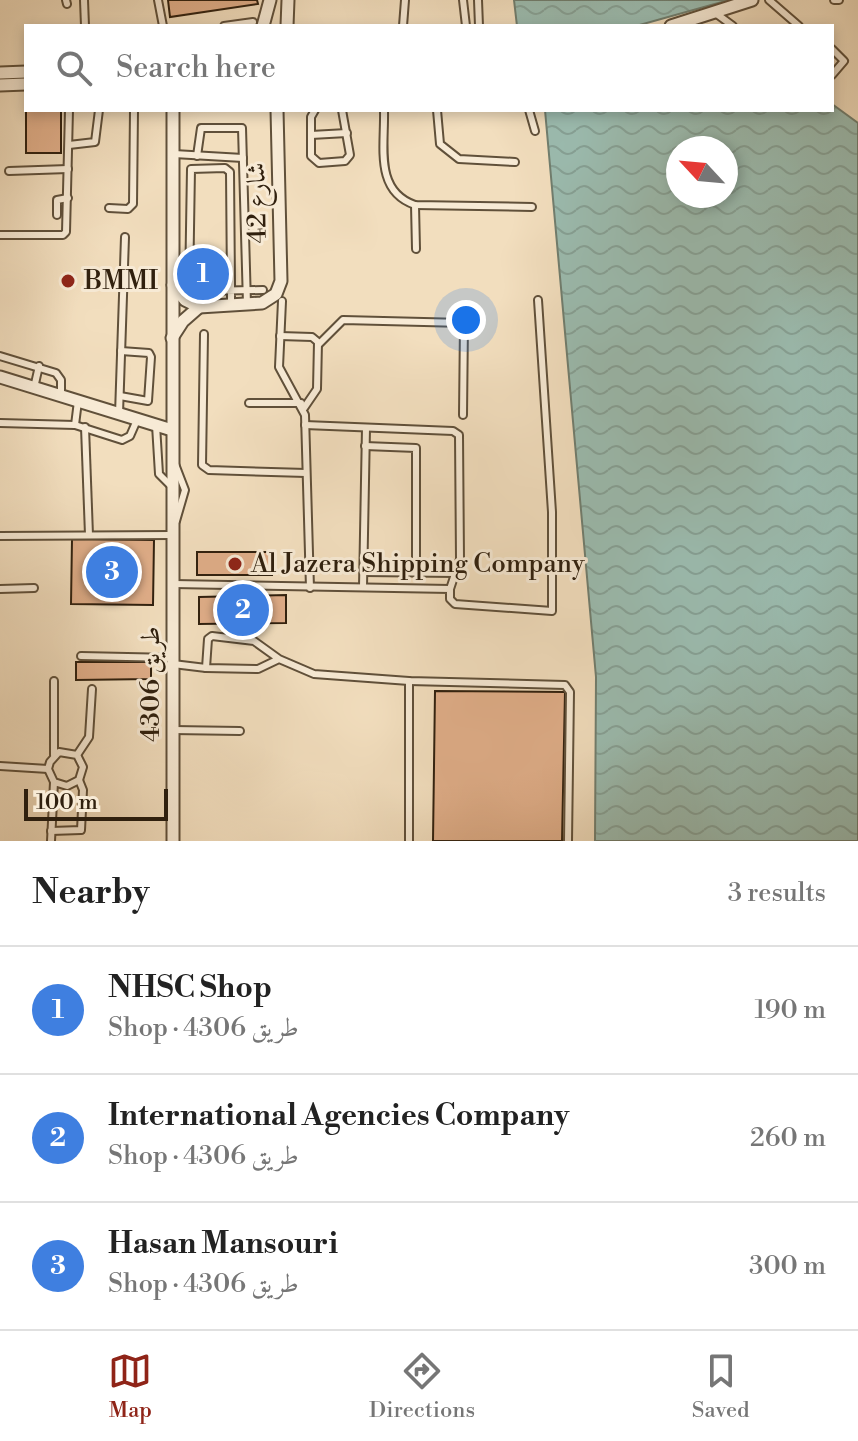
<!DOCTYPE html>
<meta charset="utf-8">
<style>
body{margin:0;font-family:"Libre Bodoni",Amiri,serif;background:#f2f2f2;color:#222}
.compass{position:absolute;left:666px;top:136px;width:72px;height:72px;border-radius:50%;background:#fff;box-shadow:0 4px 12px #0003;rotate:296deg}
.scale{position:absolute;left:24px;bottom:20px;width:144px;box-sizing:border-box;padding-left:8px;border:4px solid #30200e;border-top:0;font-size:22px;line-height:28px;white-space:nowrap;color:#30200e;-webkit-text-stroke:6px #f7ead5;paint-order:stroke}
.you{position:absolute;left:466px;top:320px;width:28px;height:28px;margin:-20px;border:6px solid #fff;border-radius:50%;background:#1a73e8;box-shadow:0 0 0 12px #1a73e833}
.badge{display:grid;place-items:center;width:52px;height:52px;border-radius:50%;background:#8f2418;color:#fff;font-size:26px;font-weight:700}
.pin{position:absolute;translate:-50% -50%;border:4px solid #fff;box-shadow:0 2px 8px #0006}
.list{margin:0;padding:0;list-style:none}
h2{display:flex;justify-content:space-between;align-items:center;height:104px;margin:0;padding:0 32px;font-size:34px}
h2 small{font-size:26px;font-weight:400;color:#767676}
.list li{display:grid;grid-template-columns:52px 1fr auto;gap:24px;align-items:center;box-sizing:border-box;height:128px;padding:0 32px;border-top:2px solid #e0e0e0}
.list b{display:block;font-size:30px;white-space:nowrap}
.list p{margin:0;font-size:26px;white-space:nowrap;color:#767676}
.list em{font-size:26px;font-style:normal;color:#767676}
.icon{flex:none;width:44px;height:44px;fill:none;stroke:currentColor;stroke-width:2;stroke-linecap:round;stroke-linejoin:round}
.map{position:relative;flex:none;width:858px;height:841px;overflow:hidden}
.search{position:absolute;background:#fff;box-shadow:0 4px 12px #0003;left:24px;right:24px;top:24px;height:88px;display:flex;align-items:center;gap:20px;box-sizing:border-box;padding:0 28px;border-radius:0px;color:#767676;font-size:30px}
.sheet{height:488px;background:#fff}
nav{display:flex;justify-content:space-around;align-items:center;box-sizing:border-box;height:112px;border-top:2px solid #e0e0e0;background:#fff;font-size:22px;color:#767676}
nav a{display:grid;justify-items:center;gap:4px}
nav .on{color:#8f2418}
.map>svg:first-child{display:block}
</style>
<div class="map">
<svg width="858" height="841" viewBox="0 0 858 841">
<defs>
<pattern id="water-waves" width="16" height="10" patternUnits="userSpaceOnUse" patternTransform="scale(2)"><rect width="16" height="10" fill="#9bbcb0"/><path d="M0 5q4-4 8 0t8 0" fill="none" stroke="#86a196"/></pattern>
</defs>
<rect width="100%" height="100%" fill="#f2debe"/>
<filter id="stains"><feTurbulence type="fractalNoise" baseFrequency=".0025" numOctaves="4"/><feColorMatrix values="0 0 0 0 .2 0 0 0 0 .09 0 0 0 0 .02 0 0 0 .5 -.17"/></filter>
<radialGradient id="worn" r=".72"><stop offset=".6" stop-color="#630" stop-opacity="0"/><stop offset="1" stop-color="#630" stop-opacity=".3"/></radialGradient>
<g fill="url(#water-waves)" stroke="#707e6f" stroke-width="2" fill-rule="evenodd">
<polygon points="514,0 729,0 636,26 517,26"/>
<path d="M832,104L858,123V841H595L596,677L545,110H832ZM726,148V196H678V148Z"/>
</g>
<g fill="#e0ae89" stroke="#30200e" stroke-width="2">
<polygon points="168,0 257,0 258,4 170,17"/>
<polygon points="26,98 26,110 61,110 61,153 26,153"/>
<polygon points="72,539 154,540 153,605 71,604"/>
<rect x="197" y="552" width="75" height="23"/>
<polygon points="286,595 286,623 199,624 199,597"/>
<polygon points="76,662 151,662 151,679 76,680"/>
<polygon points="435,691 565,692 562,841 433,841"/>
</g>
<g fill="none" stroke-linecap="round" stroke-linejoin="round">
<g stroke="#60503a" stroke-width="10">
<g id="lane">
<polyline points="66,0 67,4"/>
<polyline points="84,0 85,26"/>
<polyline points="158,0 163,26"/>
<polyline points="463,0 466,26"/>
<polyline points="478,0 479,26"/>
<polyline points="769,0 799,26"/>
<polyline points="834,0 839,0"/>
<polyline points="714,12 733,26"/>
<polyline points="224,26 253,22"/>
<polyline points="403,26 405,0"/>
<polyline points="832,49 844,61 832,75"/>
<polyline points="315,110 311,117 311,156 319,163 345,161 350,155 342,110"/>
<path d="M384,110C385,146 374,191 415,205L532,207"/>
<polyline points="437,110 440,144 459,159 515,162"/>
<polyline points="529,110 535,131"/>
<polyline points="311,135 347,133"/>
<polyline points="69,145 95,142 99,110"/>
<polyline points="174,154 243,158"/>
<polyline points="197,156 201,128 242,128 247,304"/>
<polyline points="9,171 68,169"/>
<polyline points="415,205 416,249"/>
<polyline points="109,208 128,209 133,204 134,110"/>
<polyline points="57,215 57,200 68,198"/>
<polyline points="0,235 63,235 66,232 69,110"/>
<polyline points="282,301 279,367 305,415 310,588"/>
<polyline points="231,304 231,285 230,172 225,168 191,169 189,289 193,291 263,290"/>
<polyline points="204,334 202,465 209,470 306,473"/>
<polyline points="280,336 312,337 318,342 317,389 304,408"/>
<polyline points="319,344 343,320 464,323 463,415"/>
<polyline points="0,356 56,373 61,380 61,396"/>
<polyline points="34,388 39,366"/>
<polyline points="120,396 148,401 151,357 149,353 121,351"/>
<polyline points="249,403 301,403"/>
<polyline points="119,414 125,237"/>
<polyline points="0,423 75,425 122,440 130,436 137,420"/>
<polyline points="75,425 78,401"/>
<polyline points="156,425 159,474 172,487"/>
<polyline points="305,425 453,431 459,435 460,559 450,589"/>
<polyline points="85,427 89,535"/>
<polyline points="365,446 416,448 416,572"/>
<polyline points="175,464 185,490 176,521"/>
<polyline points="0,536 172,535"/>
<polyline points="364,572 455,573"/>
<polyline points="174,584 450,589 450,599 455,604 552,611 552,512 538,300"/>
<polyline points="363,587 366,428"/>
<polyline points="0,589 34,588"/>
<polyline points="81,656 173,658"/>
<polyline points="279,659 258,669 206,668 208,639 212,636 254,641 279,659 314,674 409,681 565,685 570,692 568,841"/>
<polyline points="173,664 206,668"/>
<polyline points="409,681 409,841"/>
<polyline points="173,730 240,731"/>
<polyline points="54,755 54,681"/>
<polyline points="77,755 89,737 92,689"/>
<polyline points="0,766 48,769"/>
<polyline points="51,831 81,830 83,790 79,780"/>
<polyline points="51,841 54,782 48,769 50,762 59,752 77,755 83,767 79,780 67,786 54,782"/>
</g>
</g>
<g stroke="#60503a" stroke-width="15">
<g id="street">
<polyline points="263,26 270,0"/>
<polyline points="287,26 288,0"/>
<polyline points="671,26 752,0"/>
<polyline points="0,73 26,72"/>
<polyline points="0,85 26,84"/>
<polyline points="173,285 185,300 199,307 262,303 276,294 281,281 277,110"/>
<polyline points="172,338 183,321 199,307"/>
<polyline points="0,377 172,430"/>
<polyline points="173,841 173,110"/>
</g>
</g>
<use href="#lane" stroke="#f7ead5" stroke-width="6"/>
<use href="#street" stroke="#f7ead5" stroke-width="11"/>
</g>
<g fill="#8f2418" stroke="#f7ead5" stroke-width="3">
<circle cx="68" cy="281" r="8"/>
<circle cx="235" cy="564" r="8"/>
</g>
<g text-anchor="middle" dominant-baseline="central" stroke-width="6" stroke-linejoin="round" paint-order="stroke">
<g font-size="26" fill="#30200e" stroke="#f7ead5">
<text transform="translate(257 203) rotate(-91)">شارع 42</text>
<text transform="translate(151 684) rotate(-90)">طريق 4306</text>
</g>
<g font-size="26" fill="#30200e" stroke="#f7ead5" text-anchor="start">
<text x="84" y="281">BMMI</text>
<text x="251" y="564">Al Jazera Shipping Company</text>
</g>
</g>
<rect width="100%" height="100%" filter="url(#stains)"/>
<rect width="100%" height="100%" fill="url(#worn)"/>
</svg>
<svg class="compass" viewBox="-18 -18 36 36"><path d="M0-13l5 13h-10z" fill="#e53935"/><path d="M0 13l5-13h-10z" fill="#767676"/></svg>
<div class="scale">100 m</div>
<div class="you"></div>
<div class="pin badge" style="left:203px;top:274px;background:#3f7fe0">1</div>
<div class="pin badge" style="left:243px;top:610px;background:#3f7fe0">2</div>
<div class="pin badge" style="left:112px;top:572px;background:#3f7fe0">3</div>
<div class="search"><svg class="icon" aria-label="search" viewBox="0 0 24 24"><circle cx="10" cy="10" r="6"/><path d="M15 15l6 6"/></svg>Search here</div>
</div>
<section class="sheet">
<h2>Nearby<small>3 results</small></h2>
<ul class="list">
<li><span class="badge" style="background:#3f7fe0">1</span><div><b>NHSC Shop</b><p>Shop · طريق 4306</p></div><em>190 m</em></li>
<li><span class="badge" style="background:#3f7fe0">2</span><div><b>International Agencies Company</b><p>Shop · طريق 4306</p></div><em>260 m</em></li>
<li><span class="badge" style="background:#3f7fe0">3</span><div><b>Hasan Mansouri</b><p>Shop · طريق 4306</p></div><em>300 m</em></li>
</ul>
</section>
<nav>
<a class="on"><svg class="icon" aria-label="map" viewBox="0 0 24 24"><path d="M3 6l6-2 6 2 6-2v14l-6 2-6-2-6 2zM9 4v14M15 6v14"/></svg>Map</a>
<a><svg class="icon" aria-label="directions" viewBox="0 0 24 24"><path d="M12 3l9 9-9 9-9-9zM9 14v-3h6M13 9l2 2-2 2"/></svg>Directions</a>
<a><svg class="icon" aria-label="saved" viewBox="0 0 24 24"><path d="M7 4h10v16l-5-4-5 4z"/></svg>Saved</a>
</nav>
